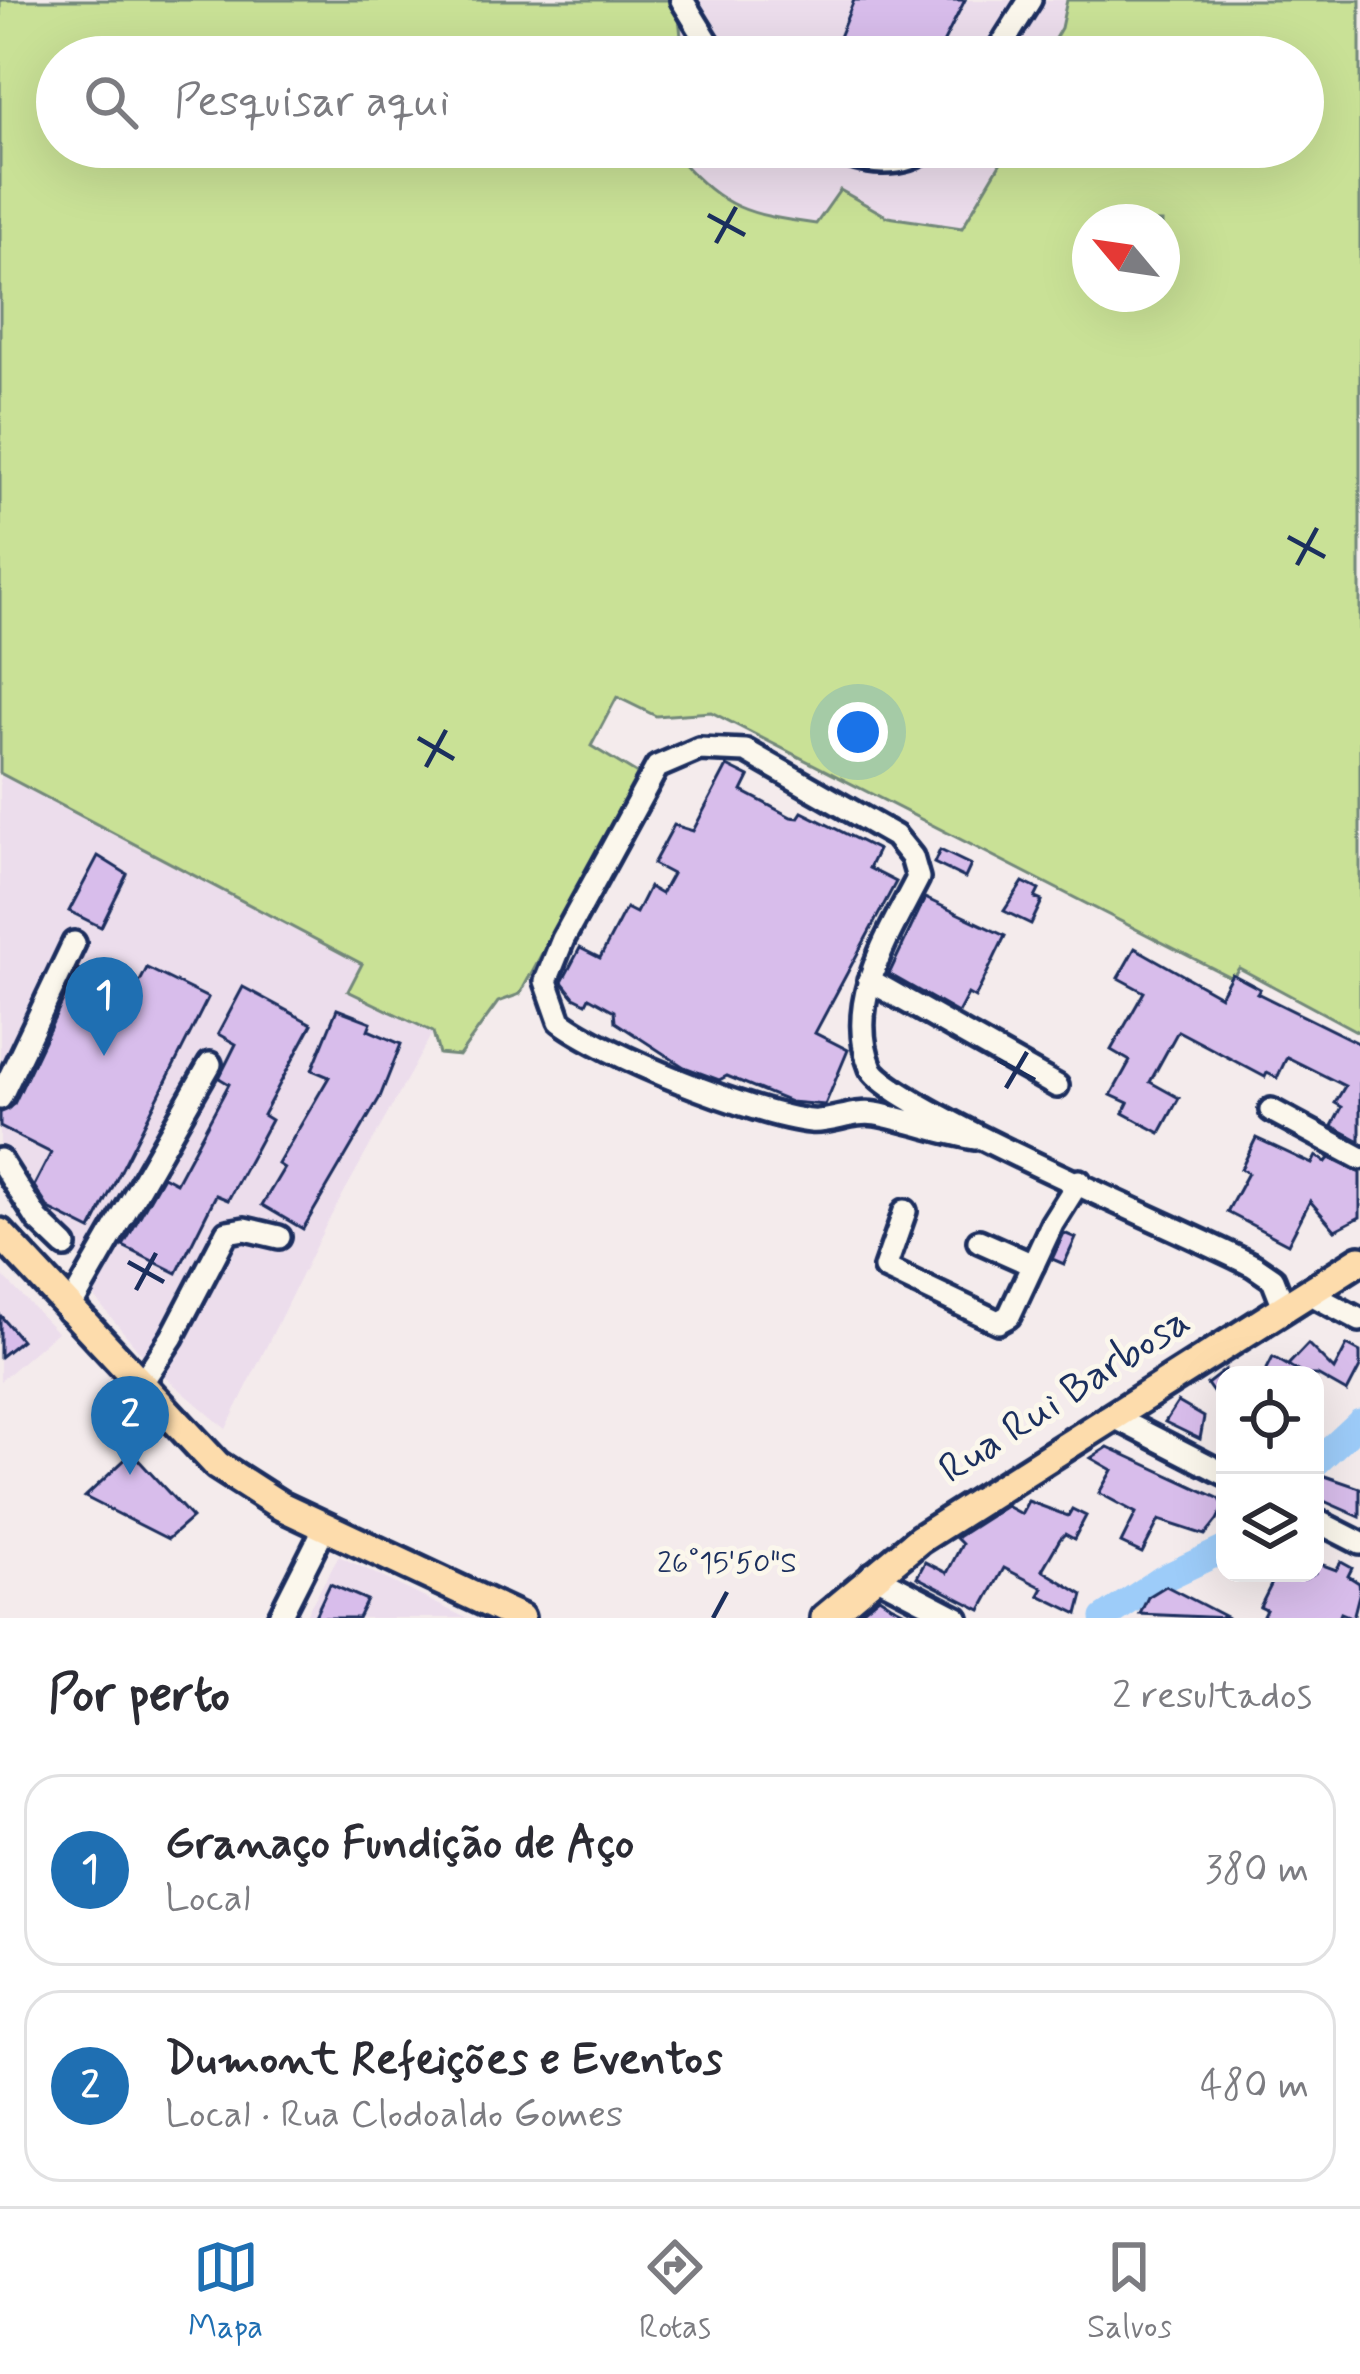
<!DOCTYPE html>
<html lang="pt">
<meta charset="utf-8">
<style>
body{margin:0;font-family:Mynerve,sans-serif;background:#f7f7f7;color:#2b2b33}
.controls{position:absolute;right:36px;bottom:36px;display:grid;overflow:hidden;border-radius:24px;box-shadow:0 12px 48px #0002}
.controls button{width:108px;height:108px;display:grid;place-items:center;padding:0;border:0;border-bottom:3px solid #e1e1e2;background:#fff;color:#2b2b33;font:60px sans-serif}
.compass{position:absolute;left:1072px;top:204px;width:108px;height:108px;border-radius:50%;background:#fff;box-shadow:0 12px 48px #0002;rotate:299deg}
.you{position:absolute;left:858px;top:732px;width:42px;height:42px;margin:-30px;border:9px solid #fff;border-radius:50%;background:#1a73e8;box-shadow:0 0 0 18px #1a73e833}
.badge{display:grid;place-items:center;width:78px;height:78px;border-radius:50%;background:#1f6fb2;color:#fff;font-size:39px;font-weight:700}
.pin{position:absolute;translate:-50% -99px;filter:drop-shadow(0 3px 6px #0008)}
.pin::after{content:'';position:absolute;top:63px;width:42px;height:36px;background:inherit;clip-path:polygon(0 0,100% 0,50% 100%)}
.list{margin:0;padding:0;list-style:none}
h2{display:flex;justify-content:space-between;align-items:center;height:156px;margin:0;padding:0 48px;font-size:51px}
h2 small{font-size:39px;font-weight:400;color:#7c7c81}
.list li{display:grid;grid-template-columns:78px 1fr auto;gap:36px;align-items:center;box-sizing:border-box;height:192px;margin:0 24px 24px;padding:0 24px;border:3px solid #e1e1e2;border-radius:36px}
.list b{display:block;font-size:45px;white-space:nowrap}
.list p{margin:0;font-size:39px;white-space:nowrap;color:#7c7c81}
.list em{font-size:39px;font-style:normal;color:#7c7c81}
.icon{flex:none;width:66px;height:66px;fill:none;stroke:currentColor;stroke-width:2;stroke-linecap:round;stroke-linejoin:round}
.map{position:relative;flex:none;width:1360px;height:1618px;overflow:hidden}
.search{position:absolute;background:#fff;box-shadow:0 12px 48px #0002;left:36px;right:36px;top:36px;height:132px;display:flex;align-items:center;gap:30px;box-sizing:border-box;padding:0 42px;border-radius:66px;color:#7c7c81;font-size:45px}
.sheet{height:588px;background:#fff}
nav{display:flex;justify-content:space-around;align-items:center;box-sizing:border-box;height:168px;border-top:3px solid #e1e1e2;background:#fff;font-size:33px;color:#7c7c81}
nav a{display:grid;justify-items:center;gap:6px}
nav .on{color:#1f6fb2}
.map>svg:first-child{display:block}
</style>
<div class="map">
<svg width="1360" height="1618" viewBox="0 0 1360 1618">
<rect width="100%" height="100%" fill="#f4ebec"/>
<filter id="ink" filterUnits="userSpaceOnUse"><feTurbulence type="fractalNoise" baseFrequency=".00833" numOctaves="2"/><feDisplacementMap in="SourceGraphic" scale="24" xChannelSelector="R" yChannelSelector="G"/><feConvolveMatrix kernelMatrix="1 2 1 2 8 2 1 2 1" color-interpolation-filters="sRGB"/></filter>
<g filter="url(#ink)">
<g fill="#ecddec">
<polygon points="671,0 1077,0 1043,57 683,57 678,6"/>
<polygon points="679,147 1010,147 963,228 888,217 840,190 816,224 762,217 712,195 678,157"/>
<polygon points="0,773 363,964 349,991 433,1032 326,1225 226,1429 150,1364 79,1279 87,1265 0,1179"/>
<polygon points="0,1273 57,1332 0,1381"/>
<polygon points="339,1556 466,1618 304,1618"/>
</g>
<path fill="#c9e196" stroke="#72887a" stroke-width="3" fill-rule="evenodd" d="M0,0H671L678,6L683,57H57V147H679L678,158C724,209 748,215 816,224L840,190L888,217L962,228L1010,147H1303V57H1044L1061,28L1067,0H1360V1033L1239,968L1232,978L711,712L656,716L617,697L591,746L639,775L520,994L498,1002L459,1056L439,1054L433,1032L348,991L362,964L0,773ZM1090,222H1162V294H1090Z"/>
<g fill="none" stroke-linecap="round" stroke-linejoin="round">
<g stroke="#9dccf9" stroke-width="27">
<polyline points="1315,1464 1360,1422"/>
<polyline points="1104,1618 1162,1579 1225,1549"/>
</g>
</g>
<g fill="#d8bdeb" stroke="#1b2f5e" stroke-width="3">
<polygon points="854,0 965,0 936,57 831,57"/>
<polygon points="727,766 749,777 742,791 791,817 798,818 802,812 878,850 869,868 896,882 815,1033 848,1050 825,1105 790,1102 727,1076 719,1080 684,1067 615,1022 614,1011 589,997 586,1003 574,997 562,982 580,948 600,958 626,908 636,913 649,887 661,894 672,874 653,864 674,825 693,831"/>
<polygon points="940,850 971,865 965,878 934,863"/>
<polygon points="98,856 127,874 101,927 69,911"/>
<polygon points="1023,882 1039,890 1035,898 1042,901 1031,924 1004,911"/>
<polygon points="925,898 1005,936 975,998 968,994 958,1013 889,974"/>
<polygon points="1135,948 1220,996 1232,974 1260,989 1257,993 1360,1044 1360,1141 1332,1126 1342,1107 1335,1103 1345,1086 1287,1057 1277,1078 1267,1073 1265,1077 1178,1031 1150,1082 1179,1098 1160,1133 1123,1113 1128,1103 1111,1095 1130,1061 1111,1050 1144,992 1118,978"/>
<polygon points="147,968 208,998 91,1230 49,1209 34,1186 51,1153 0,1127 0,1113 14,1104 78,969 132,997"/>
<polygon points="243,987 312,1024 263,1115 271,1120 228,1200 216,1195 177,1273 123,1246 163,1176 176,1183 229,1084 219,1078 236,1044 218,1034"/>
<polygon points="337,1009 371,1022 368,1030 401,1044 380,1097 303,1229 262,1205 284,1168 278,1164 329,1077 312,1070"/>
<polygon points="1256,1138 1312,1164 1316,1156 1326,1162 1329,1158 1360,1173 1360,1217 1335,1230 1310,1201 1288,1244 1227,1212 1248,1173 1241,1169"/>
<polygon points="1064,1233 1076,1238 1064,1264 1052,1259"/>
<polygon points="0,1315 21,1340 0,1357"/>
<polygon points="1308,1344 1334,1370 1347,1345 1360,1352 1360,1367 1347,1392 1317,1375 1264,1375 1273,1357 1299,1372 1288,1365"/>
<polygon points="1225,1370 1225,1392 1217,1398 1207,1384"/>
<polygon points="1178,1402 1204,1417 1200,1439 1165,1422"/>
<polygon points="1108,1447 1220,1499 1224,1506 1217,1520 1205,1535 1159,1520 1142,1553 1121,1543 1136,1513 1099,1493 1112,1470 1091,1458"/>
<polygon points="132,1453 192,1518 168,1539 85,1497"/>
<polygon points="1322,1475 1360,1488 1360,1517 1315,1497 1315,1476"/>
<polygon points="1028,1501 1068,1516 1072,1509 1086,1516 1074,1539 1065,1534 1060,1539 1042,1570 1083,1595 1078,1614 1039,1595 1043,1588 1004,1568 981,1610 917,1577 925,1562 947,1573 962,1544 956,1538 1006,1506 1021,1514"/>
<polygon points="1315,1562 1336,1570 1341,1562 1352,1568 1348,1576 1359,1583 1360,1591 1353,1618 1341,1613 1339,1618 1262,1618 1266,1610 1260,1607 1277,1573 1305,1579 1315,1573"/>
<polygon points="330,1584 367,1600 358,1618 314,1618"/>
<polygon points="1166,1586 1203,1605 1228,1618 1140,1614 1148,1597"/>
<polygon points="879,1597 891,1605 917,1618 853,1618"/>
</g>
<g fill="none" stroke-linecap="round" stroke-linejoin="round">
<g stroke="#1b2f5e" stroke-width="30">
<g id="minor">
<polyline points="682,0 717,57"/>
<polyline points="994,57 1030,0"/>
<path d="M832,147C862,166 903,168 931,147"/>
<polyline points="869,980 1057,1086"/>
<polyline points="0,1098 74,943"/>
<polyline points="1271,1110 1360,1158"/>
<path d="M975,1138C942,1132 909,1120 876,1114C852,1110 833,1123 811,1121C756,1116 604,1055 560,1021L546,981L563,939L657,767L699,749L746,751L895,836L912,857L918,878C889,935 844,1002 871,1068C886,1105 1197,1236 1254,1266L1273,1279L1284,1307"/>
<polyline points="0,1160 38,1220 65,1246"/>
<polyline points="905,1211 885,1268 998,1322 1009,1316 1052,1224 1079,1181"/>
<polyline points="979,1241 1033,1265"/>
<polyline points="1307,1292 1360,1320"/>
<polyline points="68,1311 210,1064"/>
<polyline points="139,1387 172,1337 227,1232 245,1229 279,1237"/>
<polyline points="1112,1416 1225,1474"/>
<polyline points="1315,1520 1360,1543"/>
<polyline points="872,1574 957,1618"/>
<polyline points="279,1618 325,1527"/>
</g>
</g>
<g stroke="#1b2f5e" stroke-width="36">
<g id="major">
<polyline points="0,1233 217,1465 281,1506 520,1618"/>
<polyline points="825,1618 920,1539 1360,1260"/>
</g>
</g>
<use href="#minor" stroke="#fbf7ec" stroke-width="21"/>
<use href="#major" stroke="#fddcac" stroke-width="27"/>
</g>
</g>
<path fill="none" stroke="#1b2f5e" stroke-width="4.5" d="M708,215L745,235M716,243L736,207M1288,537L1325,557M1297,565L1317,528M418,738L454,759M426,767L446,730M998,1060L1035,1080M1006,1088L1027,1052M128,1262L164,1282M136,1290L156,1253M713,1618L727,1592"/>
<g text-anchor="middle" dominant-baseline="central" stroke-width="10" stroke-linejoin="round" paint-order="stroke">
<g font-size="42" fill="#1b2f5e" stroke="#fbf7ec">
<text transform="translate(1065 1396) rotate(-33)">Rua Rui Barbosa</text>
</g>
</g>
<g font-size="30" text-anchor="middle" fill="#1b2f5e" stroke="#fbf7ec" stroke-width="10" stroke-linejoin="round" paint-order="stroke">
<text x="727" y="1572">26°15'50"S</text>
</g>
</svg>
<div class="controls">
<button><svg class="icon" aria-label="locate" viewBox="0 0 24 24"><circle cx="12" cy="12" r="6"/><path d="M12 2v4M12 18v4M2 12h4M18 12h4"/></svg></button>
<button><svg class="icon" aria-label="layers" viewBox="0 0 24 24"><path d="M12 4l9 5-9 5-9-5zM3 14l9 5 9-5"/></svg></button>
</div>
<svg class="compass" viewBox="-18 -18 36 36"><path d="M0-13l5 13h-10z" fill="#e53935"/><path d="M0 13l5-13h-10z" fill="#7c7c81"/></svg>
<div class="you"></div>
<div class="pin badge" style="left:104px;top:1056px">1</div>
<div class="pin badge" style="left:130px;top:1475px">2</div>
<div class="search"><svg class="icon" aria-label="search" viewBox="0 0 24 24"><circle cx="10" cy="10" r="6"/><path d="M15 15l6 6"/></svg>Pesquisar aqui</div>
</div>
<section class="sheet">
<h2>Por perto<small>2 resultados</small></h2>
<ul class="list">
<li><span class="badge">1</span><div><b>Granaço Fundição de Aço</b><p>Local</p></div><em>380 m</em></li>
<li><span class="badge">2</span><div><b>Dumont Refeições e Eventos</b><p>Local · Rua Clodoaldo Gomes</p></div><em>480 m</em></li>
</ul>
</section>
<nav>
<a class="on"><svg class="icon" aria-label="map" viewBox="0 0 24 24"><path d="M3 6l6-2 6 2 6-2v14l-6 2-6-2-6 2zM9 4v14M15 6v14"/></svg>Mapa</a>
<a><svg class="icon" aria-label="directions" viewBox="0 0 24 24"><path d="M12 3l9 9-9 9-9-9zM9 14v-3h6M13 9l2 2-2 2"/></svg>Rotas</a>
<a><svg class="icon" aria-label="saved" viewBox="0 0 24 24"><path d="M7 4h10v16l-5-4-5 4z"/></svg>Salvos</a>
</nav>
